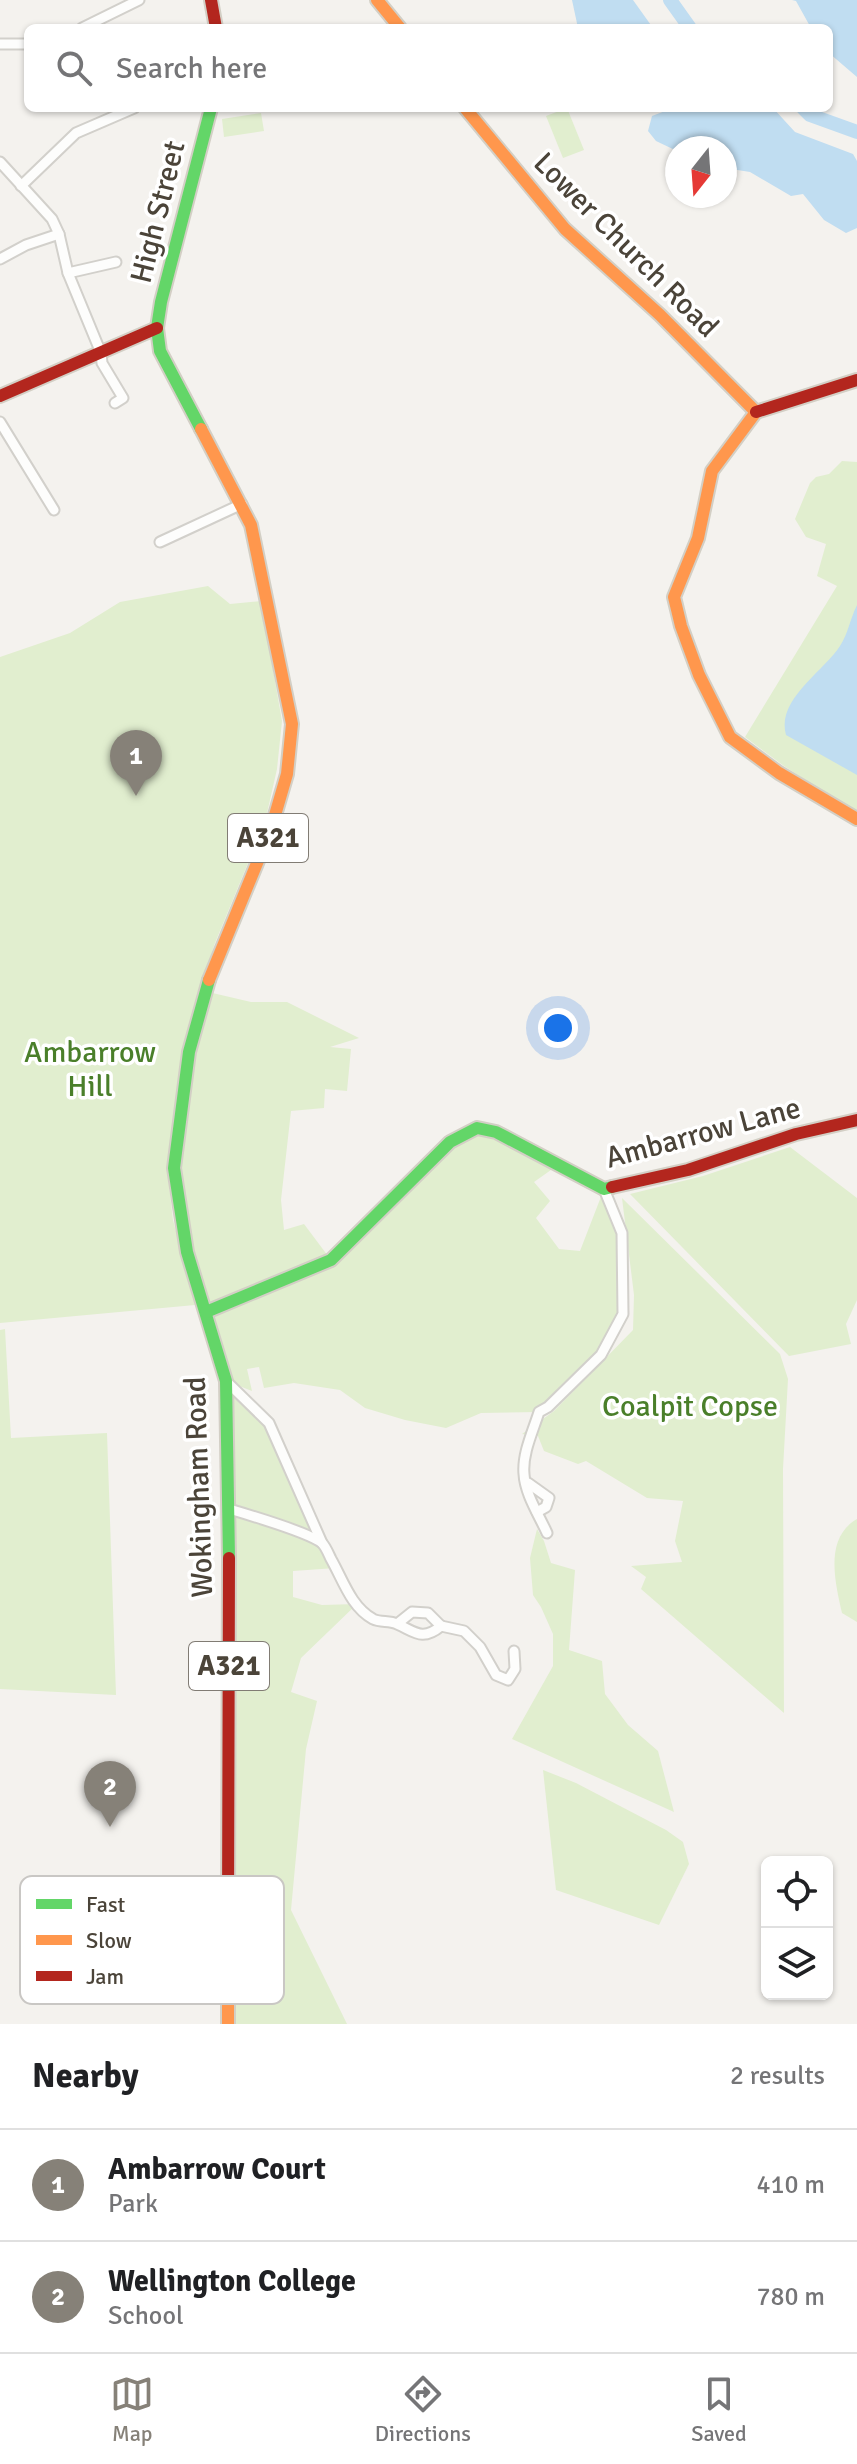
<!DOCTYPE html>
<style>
body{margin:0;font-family:Signika,sans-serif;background:#f6f6f6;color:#202124}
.controls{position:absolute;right:24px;bottom:24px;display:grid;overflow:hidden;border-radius:12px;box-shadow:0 2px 6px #0004}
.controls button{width:72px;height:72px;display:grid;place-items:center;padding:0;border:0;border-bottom:2px solid #e0e0e0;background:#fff;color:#202124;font:40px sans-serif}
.compass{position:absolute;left:665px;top:136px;width:72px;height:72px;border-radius:50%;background:#fff;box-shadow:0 2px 6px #0004;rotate:197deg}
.you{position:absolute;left:558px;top:1028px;width:28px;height:28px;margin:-20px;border:6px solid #fff;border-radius:50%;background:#1a73e8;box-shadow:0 0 0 12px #1a73e833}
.badge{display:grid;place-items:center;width:52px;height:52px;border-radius:50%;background:#868178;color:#fff;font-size:26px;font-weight:700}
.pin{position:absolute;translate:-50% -66px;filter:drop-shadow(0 2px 4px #0008)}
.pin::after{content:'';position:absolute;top:42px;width:28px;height:24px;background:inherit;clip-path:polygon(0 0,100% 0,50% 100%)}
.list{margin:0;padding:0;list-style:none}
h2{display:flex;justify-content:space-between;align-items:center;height:104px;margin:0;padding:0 32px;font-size:34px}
h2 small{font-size:26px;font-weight:400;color:#757577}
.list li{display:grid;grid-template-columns:52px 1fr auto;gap:24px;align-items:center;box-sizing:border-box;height:112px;padding:0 32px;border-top:2px solid #e0e0e0}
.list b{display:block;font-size:30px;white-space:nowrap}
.list p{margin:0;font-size:26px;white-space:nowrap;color:#757577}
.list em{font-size:26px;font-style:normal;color:#757577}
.icon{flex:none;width:44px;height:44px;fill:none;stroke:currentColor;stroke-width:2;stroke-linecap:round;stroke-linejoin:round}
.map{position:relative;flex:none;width:857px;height:2024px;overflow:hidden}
.search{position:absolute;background:#fff;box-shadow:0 2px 6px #0004;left:24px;right:24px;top:24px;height:88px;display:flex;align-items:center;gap:20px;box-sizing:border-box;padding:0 28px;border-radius:12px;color:#757577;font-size:30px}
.sheet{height:328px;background:#fff}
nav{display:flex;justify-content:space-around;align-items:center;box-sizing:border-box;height:112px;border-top:2px solid #e0e0e0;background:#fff;font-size:22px;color:#757577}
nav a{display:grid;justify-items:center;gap:4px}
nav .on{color:#868178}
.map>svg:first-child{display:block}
</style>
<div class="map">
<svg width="857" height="2024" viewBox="0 0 857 2024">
<rect width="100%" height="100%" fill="#f4f2ee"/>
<g fill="#e1eecf">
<polygon points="567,108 584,150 563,158 546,116"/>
<polygon points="261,113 264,131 224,137 222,119"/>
<polygon points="842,461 857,462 857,813 784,766 745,737 837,586 817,576 826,544 806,537 795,519 810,483 816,477 829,474"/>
<polygon points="208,586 230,604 261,601 282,721 277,769 265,822 215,943 197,997 167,1168 173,1220 195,1305 0,1323 0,657 70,633 120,602"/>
<polygon points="204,991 251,1002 287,1002 359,1038 330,1047 351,1049 347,1091 325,1089 324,1108 291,1111 281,1200 284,1230 304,1224 331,1260 450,1142 477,1128 558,1165 534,1182 550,1201 536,1218 559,1249 580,1251 604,1189 622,1233 623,1314 601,1355 539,1412 481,1413 446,1428 405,1420 365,1408 340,1390 294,1383 264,1388 259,1367 247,1369 252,1391 229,1382 269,1423 336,1568 293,1571 293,1597 322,1605 357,1604 301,1658 291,1692 317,1701 306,1749 291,1910 347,2024 228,2024 226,1381 187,1252 174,1168"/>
<polygon points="790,1147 857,1198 857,1300 846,1324 851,1344 789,1356 630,1194 703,1176"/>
<polygon points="622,1198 780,1354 788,1379 783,1469 784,1713 641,1589 646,1577 631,1566 682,1562 675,1541 683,1501 647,1498 586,1461 578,1464 544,1451 538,1436 522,1434 554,1411 633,1330 634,1295"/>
<polygon points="5,1329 11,1438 107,1433 116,1695 0,1689 0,1330"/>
<path d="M857,1519V1622L842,1613C835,1582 824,1538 857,1519Z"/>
<polygon points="537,1529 544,1541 551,1563 575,1570 569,1650 602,1661 605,1694 628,1725 658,1751 674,1812 512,1739 553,1666 553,1634 541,1607 533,1595 530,1558"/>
<polygon points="543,1770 576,1783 666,1830 683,1842 689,1864 659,1925 556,1890"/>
</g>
<g fill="#c0ddf1">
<polygon points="572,0 633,0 653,28 578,28"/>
<polygon points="792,0 857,0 857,82 857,77 829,53 829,28 811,28 796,1"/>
<polygon points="673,108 773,108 795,132 853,154 857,161 857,228 846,233 824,220 803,194 791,196 750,172 725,168 725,148 677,148 677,151 656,141 648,131 652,116"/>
<path d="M857,605V775L786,735C776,700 823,672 840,646C848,634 850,619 857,605Z"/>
</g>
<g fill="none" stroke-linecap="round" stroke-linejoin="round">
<g stroke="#c0ddf1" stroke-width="14">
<polyline points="670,0 690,28"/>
<polyline points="803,108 810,115 857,132"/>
</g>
<g stroke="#d2d0cb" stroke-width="13">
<g id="street">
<polyline points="82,28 139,0"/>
<polyline points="0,44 28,44"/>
<polyline points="0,162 52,219 59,234 68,273 101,353 102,363 123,398 115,403"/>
<polyline points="21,186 76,133 134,108"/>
<polyline points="0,259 26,245 59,234"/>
<polyline points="68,273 116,262"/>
<polyline points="0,422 54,510"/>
<polyline points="160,542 242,504"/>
<polyline points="226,1381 269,1423 322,1543"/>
<polyline points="528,1483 549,1498 546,1507 537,1512"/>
<path d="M229,1509C249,1515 308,1532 322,1543C326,1547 329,1555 331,1559C343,1580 351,1607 373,1619C381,1623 389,1620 397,1624C414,1631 422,1642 441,1626L428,1613L412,1612L397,1624"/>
<path d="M547,1533C539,1515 525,1494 524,1474C522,1454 533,1431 539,1412L548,1407L601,1355L623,1314L622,1233L604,1189"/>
<polyline points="441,1626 464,1631 480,1647 496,1675 508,1680 515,1669 514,1651"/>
</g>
</g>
<g stroke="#d3cfc5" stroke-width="16">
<g id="fast">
<polyline points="201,429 160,351 157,328 161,302 211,108"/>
<polyline points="209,980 189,1052 174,1168 187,1252 226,1381 229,1558"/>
<polyline points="206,1312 331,1260 450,1142 477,1128 496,1132 604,1189 612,1187"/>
</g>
</g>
<g stroke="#d3cfc5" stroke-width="16">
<g id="slow">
<polyline points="377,0 400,28"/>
<polyline points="465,108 565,229 660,315 756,412"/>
<polyline points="756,412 712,471 698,538 674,597 681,626 699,675 730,737 779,773 857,819"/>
<polyline points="201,429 251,525 292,724 287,774 271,829 209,980"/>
<polyline points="228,2024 228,1915"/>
</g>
</g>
<g stroke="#d3cfc5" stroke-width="16">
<g id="jam">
<polyline points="211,0 216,28"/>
<polyline points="0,396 157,328"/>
<polyline points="756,412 857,380"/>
<polyline points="612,1187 688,1170 796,1134 857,1120"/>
<polyline points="228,1915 229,1558"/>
</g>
</g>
<use href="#street" stroke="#fdfdfc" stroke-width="9"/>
<use href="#fast" stroke="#63d668" stroke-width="12"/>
<use href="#slow" stroke="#ff974d" stroke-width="12"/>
<use href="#jam" stroke="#b3261e" stroke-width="12"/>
</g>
<g text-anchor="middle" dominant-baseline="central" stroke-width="7" stroke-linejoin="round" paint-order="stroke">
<g fill="#fff" stroke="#817c74" stroke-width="2">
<rect x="228" y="814" width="80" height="48" rx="6"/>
<rect x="189" y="1642" width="80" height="48" rx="6"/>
</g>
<g font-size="28" font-weight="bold" fill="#4b4439">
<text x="268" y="838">A321</text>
<text x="229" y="1666">A321</text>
</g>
<g font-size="30" fill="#4b4439" stroke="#fff">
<text transform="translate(158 212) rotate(-76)">High Street</text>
<text transform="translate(626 245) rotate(45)">Lower Church Road</text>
<text transform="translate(703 1133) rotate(-15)">Ambarrow Lane</text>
<text transform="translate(199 1487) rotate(-92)">Wokingham Road</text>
</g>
<g font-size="30" fill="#4a7f2a" stroke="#fff">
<text x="90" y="1052">Ambarrow<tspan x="90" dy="34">Hill</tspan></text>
<text x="690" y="1406">Coalpit Copse</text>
</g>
</g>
<rect x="20" y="1876" width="264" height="128" rx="12" fill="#fff" stroke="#c9c7c4" stroke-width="2"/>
<rect x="36" y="1899" width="36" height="10" fill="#63d668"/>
<rect x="36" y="1935" width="36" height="10" fill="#ff974d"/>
<rect x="36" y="1971" width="36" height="10" fill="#b3261e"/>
<g font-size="22" fill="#4b4439">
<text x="86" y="1912">Fast</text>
<text x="86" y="1948">Slow</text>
<text x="86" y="1984">Jam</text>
</g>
</svg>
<div class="controls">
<button><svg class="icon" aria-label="locate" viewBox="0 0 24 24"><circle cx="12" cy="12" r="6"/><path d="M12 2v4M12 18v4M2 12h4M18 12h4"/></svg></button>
<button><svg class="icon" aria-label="layers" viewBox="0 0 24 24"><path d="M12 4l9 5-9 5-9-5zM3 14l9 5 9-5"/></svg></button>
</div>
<svg class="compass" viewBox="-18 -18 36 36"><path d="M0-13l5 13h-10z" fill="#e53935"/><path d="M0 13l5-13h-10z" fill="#757577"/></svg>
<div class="you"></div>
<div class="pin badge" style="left:136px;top:796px">1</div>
<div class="pin badge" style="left:110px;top:1827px">2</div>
<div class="search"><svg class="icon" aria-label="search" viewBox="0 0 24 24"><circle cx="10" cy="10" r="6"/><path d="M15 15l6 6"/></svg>Search here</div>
</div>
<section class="sheet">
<h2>Nearby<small>2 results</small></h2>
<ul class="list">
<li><span class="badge">1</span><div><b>Ambarrow Court</b><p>Park</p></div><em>410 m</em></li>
<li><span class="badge">2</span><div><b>Wellington College</b><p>School</p></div><em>780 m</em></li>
</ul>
</section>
<nav>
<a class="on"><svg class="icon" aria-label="map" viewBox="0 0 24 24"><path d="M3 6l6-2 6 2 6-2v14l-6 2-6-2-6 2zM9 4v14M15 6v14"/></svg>Map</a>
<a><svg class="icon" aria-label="directions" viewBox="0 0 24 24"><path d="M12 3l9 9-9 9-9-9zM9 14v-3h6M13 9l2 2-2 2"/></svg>Directions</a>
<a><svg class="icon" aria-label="saved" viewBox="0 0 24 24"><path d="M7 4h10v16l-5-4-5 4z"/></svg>Saved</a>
</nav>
